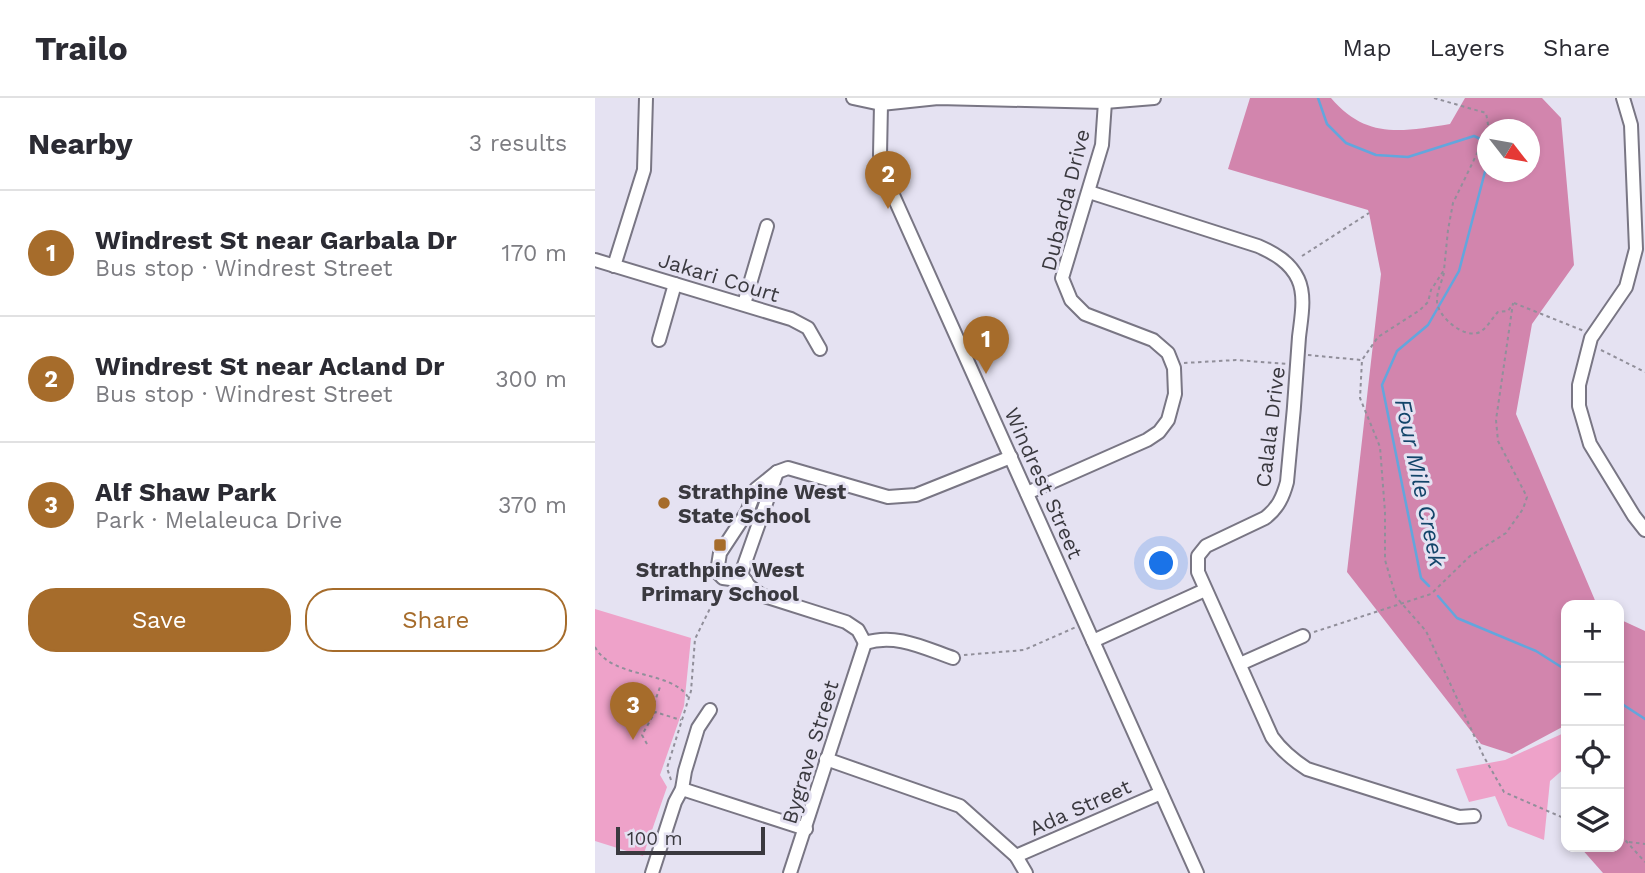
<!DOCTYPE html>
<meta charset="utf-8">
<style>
body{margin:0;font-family:"Work Sans",sans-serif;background:#f7f7f7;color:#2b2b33}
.controls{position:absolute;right:21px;bottom:21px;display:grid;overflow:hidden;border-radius:14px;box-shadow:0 4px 10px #0003}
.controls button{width:63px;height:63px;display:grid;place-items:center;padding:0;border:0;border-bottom:2px solid #e1e1e2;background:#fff;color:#2b2b33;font:35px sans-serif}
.compass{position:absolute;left:882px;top:21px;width:63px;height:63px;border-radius:50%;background:#fff;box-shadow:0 4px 10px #0003;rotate:121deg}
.scale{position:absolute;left:21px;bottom:18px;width:149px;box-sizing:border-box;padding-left:7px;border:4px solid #3a393f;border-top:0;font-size:19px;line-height:24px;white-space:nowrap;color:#3a393f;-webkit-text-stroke:5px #e5e2f2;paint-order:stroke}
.you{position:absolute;left:567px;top:466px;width:24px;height:24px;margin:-18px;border:5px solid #fff;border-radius:50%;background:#1a73e8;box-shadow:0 0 0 10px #1a73e833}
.badge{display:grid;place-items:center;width:46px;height:46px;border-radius:50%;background:#a66c2b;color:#fff;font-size:23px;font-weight:700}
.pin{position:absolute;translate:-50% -58px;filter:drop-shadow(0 2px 4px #0008)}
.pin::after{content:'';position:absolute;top:37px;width:24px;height:21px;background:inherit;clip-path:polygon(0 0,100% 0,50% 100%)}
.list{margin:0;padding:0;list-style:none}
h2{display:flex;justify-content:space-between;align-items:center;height:91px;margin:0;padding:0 28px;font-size:30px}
h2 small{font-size:23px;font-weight:400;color:#7c7c81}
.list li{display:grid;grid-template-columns:46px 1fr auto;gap:21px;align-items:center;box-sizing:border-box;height:126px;padding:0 28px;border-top:2px solid #e1e1e2}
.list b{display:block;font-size:26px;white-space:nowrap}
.list p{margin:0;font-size:23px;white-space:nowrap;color:#7c7c81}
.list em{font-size:23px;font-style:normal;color:#7c7c81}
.actions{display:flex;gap:14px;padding:21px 28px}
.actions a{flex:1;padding:16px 0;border:2px solid #a66c2b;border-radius:28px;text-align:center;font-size:24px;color:#a66c2b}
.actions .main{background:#a66c2b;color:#fff}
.icon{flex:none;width:38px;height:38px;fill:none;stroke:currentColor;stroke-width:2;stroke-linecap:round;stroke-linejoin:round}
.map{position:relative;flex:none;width:1050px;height:775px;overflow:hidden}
header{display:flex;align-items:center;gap:42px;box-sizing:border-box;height:98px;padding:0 35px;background:#fff;border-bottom:2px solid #e1e1e2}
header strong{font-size:33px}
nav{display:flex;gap:38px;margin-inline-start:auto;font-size:24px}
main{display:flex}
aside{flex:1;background:#fff}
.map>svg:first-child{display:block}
</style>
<header>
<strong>Trailo</strong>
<nav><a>Map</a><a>Layers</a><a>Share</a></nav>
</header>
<main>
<aside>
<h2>Nearby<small>3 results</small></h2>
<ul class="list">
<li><span class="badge">1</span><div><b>Windrest St near Garbala Dr</b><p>Bus stop · Windrest Street</p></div><em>170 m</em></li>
<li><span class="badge">2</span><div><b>Windrest St near Acland Dr</b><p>Bus stop · Windrest Street</p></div><em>300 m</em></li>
<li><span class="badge">3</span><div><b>Alf Shaw Park</b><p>Park · Melaleuca Drive</p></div><em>370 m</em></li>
</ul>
<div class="actions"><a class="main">Save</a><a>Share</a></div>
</aside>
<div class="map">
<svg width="1050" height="775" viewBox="0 0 1050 775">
<rect width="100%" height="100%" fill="#e5e2f2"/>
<g fill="#eea2c9">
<polygon points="0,511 96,540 89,608 65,677 72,689 48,758 0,743"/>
<polygon points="971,634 971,669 955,683 949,742 913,728 900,698 874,704 861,671 910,662"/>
</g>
<g fill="#d285ad" fill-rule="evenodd">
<path d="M655,0H736C771,41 806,34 855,26L870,0H947L966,20L979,167L937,226L921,316L1002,507H971V627L917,656L886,646L752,474L786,176L774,115L773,112L633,71ZM892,32H934V74H892Z"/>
<polygon points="1024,521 1050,533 1050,775 1008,775 985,749 1024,749 1024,639 1029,627 1024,624"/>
</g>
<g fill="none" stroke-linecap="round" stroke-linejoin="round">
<g stroke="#63a6dd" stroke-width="2.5">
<polyline points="723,0 732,26 751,45 781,57 813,59 879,38 892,44"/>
<polyline points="834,488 826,480 787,287 802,253 833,227 864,173 892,66"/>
<polyline points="843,498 862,520 941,553 971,572"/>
<polyline points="1024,604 1050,621"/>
</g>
<g stroke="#797684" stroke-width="16">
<g id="minor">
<polyline points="258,0 286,6 343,0 510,4 559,0"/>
<polyline points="1028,0 1036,27 1041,151 1031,189 996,240 984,287 984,308 995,346 1039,418 1050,432"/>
<polyline points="286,6 285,57 289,77 602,775"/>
<path d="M494,94L663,148C679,155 695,164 703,181C711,198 706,221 704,239C701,288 697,336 692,384C688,399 683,410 670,420L611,448L603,458V474L677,639C687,653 698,662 712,671L864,719L879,718"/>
<polyline points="0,162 196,221 213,230 225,251"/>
<polyline points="19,168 49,72 51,0"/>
<polyline points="149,206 172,128"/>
<polyline points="64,242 80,186"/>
<polyline points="182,374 146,476 154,488 166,497 251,524 263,532 270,545"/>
<polyline points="432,395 552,342 564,334 573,322 580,296 579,270 573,255 558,242 490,216 476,202 467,180 507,47 510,4"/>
<polyline points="151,483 128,480 122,474 125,455 152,414 161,391 182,374 193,370 293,399 321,397 416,359"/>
<polyline points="498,543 610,492"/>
<path d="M270,545C301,535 329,550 358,560"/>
<polyline points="645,566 708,538"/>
<polyline points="231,661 365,708 421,758 431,775"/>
<polyline points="87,691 211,731"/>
<polyline points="421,758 566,695"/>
<polyline points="57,775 80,704 87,691 90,673 103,630 115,612"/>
<polyline points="195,775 270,545"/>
</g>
</g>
<g stroke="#918f9a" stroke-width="2" stroke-dasharray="3.5 3.5" stroke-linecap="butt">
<polyline points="839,0 891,15 894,32"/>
<polyline points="892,35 858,105 853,132 849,172 836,192 833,204 825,212 783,239 767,262 765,300 785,349 790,414 790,462 801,499 831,533 889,659 909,694 971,721"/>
<polyline points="707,158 774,115"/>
<path d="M849,175C847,183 842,193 842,202C841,218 870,242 885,234C893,229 897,220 903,214L913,213L918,206"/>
<polyline points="919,205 989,233"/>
<polyline points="1006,252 1050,274"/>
<polyline points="713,257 766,262"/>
<polyline points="589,265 641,262 692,266"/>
<polyline points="719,534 836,496 875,458 911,435 928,411 932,399 903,343 901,322 918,205"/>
<path d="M0,549C17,581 76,572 93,599"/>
<polyline points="369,557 429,552 481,529"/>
<polyline points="59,613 59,606 65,589"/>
<polyline points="52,646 47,637 60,614 86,622"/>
<polyline points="76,682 72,670 96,593 100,541 124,492"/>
<polyline points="1024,740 1031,743 1050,764"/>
<polyline points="1034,744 1050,746"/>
</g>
<use href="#minor" stroke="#fff" stroke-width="12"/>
</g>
<g fill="#a66c2b" stroke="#e5e2f2" stroke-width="2.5">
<circle cx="69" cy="405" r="7"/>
<rect x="118" y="440" width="14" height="14" rx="3.5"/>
</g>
<g text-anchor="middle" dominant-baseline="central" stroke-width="6" stroke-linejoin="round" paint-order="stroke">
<g font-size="21" fill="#3a393f" stroke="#e5e2f2">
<text transform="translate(470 102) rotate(-76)">Dubarda Drive</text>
<text transform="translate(124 179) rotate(17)">Jakari Court</text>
<text transform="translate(675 329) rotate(-83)">Calala Drive</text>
<text transform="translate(449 385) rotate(66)">Windrest Street</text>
<text transform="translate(215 654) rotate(-73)">Bygrave Street</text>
<text transform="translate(485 709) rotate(-24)">Ada Street</text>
</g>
<g font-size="21" font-weight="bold" fill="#3a393f" stroke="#e5e2f2" text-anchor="start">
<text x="83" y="393">Strathpine West<tspan x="83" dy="24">State School</tspan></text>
<text x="125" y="471" text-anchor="middle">Strathpine West<tspan x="125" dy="24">Primary School</tspan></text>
</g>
<g font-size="23" font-style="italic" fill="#13456a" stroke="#e5e2f2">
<text transform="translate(825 385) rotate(78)">Four Mile Creek</text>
</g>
</g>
</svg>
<div class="controls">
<button>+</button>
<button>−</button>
<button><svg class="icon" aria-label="locate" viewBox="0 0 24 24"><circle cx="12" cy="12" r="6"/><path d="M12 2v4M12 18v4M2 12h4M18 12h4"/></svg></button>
<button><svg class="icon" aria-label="layers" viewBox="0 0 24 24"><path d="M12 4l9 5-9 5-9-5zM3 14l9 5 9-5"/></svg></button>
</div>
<svg class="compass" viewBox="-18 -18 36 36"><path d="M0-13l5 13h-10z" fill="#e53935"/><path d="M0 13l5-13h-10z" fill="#7c7c81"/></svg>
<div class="scale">100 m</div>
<div class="you"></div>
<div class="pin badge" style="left:391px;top:276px">1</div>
<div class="pin badge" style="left:293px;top:111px">2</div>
<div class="pin badge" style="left:38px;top:642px">3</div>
</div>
</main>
